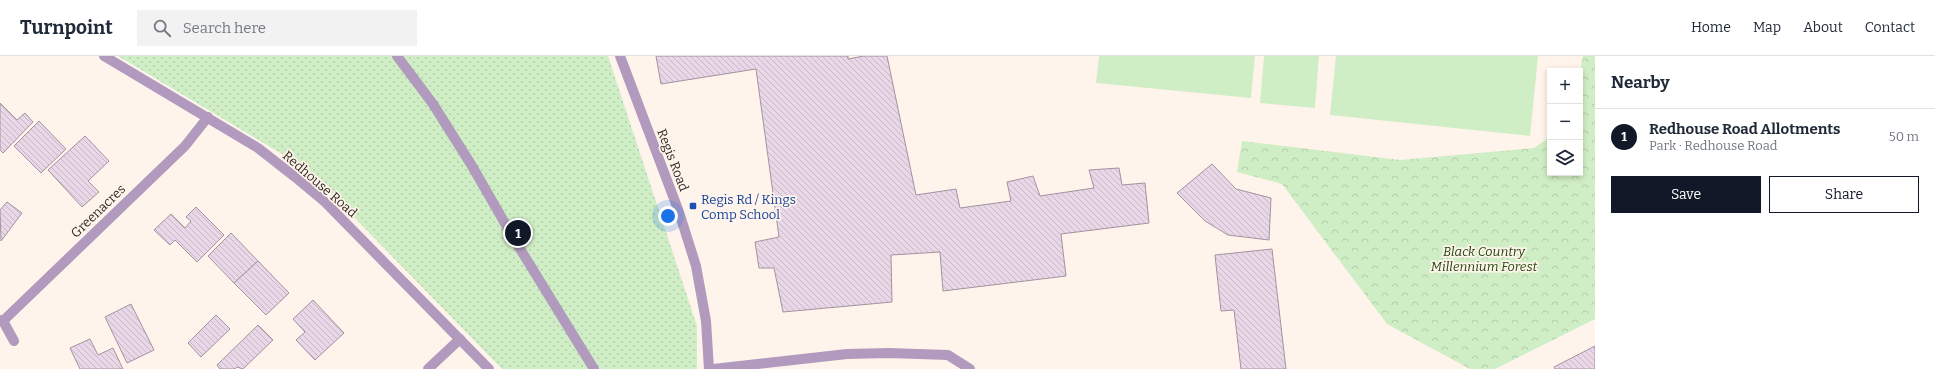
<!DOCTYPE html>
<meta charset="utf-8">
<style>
body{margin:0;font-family:Bitter,serif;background:#f2f2f3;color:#1f2937}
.controls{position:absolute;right:12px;top:12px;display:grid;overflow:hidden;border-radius:0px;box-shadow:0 2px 6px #0003}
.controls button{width:36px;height:36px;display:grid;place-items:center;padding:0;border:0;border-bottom:1px solid #e0e1e3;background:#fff;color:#1f2937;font:20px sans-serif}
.you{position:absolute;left:668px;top:160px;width:14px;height:14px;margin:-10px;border:3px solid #fff;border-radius:50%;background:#1a73e8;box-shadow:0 0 0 6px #1a73e833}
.badge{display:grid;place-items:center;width:26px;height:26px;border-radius:50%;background:#111827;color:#fff;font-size:13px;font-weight:700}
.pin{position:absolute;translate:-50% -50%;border:2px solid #fff;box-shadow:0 1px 4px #0006}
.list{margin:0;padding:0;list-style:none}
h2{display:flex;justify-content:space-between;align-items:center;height:52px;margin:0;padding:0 16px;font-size:17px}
h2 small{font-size:13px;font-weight:400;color:#747a83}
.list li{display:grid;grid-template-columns:26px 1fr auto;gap:12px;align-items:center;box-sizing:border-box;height:56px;padding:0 16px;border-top:1px solid #e0e1e3}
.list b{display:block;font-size:15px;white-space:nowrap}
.list p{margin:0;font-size:13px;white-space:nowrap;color:#747a83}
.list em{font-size:13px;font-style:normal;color:#747a83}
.actions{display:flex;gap:8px;padding:12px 16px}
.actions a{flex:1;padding:9px 0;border:1px solid #111827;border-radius:0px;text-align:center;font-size:14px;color:#111827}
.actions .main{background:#111827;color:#fff}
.icon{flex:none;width:22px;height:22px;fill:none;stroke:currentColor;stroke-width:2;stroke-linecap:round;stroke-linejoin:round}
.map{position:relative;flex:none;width:1595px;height:313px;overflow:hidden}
header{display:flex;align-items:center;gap:24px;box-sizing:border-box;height:56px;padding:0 20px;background:#fff;border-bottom:1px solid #e0e1e3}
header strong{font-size:19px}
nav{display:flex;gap:22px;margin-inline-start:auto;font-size:14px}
.search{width:280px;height:36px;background:#f2f2f3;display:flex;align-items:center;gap:10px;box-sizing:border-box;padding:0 14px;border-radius:0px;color:#747a83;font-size:15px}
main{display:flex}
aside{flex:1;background:#fff}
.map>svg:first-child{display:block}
</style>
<header>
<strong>Turnpoint</strong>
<div class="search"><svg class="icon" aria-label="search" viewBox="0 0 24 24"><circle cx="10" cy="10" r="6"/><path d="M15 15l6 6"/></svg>Search here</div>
<nav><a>Home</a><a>Map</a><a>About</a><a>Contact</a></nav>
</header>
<main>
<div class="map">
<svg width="1595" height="313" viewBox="0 0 1595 313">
<defs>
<pattern id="forest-crowns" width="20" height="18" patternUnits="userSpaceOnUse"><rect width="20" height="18" fill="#d0eec5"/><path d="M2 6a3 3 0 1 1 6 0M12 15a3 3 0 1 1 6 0" fill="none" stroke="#b3cca9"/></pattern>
<pattern id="garden-dots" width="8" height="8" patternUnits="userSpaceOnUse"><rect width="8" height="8" fill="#d0eec5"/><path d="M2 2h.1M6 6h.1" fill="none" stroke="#b3cca9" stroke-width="1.8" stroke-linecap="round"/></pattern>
<pattern id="building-back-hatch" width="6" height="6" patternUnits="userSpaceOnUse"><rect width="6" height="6" fill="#e9d7e7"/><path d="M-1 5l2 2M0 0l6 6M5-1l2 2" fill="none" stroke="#c8b9c6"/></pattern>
</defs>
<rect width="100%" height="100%" fill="#fff4eb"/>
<polygon fill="url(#forest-crowns)" points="1583,0 1595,0 1595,263 1495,313 1470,313 1387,268 1282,128 1237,116 1242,85 1400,104 1534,92 1550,81 1550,117 1580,117 1580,15"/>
<polygon fill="url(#garden-dots)" points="118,0 608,0 697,270 697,313 502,313 307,113"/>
<g fill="#d0eec5">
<polygon points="1099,0 1255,0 1251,42 1096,27"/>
<polygon points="1264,0 1319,0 1315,52 1260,47"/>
<polygon points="1336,0 1538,0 1530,80 1330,59"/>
</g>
<g fill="url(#building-back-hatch)" stroke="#a392a0">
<polygon points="656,0 848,0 848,3 864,0 887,0 916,139 956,133 960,152 1011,145 1007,126 1033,120 1040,140 1094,132 1089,114 1119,112 1122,129 1145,127 1149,167 1061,178 1066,220 943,235 940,196 891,199 892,246 783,256 774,212 759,212 755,186 779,181 756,13 661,28"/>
<polygon points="0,47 17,64 25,57 33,66 3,97 0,94"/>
<polygon points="39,65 66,93 41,117 14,90"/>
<polygon points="85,80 109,105 88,125 99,136 82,151 48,114"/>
<polygon points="1212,108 1236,133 1271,142 1269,184 1228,179 1205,165 1177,137"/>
<polygon points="7,146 22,157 1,185 0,154"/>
<polygon points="196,151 224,179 197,206 175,184 170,189 154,174 171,158 185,172 191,165 186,161"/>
<polygon points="231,177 258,205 234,227 208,200"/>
<polygon points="1272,193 1286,313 1241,313 1234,254 1221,255 1215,199"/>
<polygon points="258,205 289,237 266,259 234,227"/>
<polygon points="313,244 344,277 315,304 296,284 305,276 293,263"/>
<polygon points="131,248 154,294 127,307 105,261"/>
<polygon points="216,259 230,273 201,301 188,287"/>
<polygon points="258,269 273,284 243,313 237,311 235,313 220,313 217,309"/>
<polygon points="90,283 98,299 113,292 123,313 80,313 70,292"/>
<polygon points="1595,290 1595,313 1555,313 1554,311"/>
</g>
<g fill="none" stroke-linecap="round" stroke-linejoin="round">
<g stroke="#b19abd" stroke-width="10">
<polyline points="104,0 258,92 295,121 325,146 489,313"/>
<polyline points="397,0 433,48 472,110 514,183 594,313"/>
<polyline points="620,0 679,156 696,210 706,265 709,313"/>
<polyline points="0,264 3,265 14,285"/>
<polyline points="3,265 185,90 208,61"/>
<polyline points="428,313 460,283"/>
<polyline points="713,313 847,298 889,297 948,299 970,313"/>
</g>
</g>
<rect fill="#1a4fb4" stroke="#fff4eb" stroke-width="1.5" x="689" y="146" width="8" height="8" rx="2"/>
<g text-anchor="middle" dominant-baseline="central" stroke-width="3.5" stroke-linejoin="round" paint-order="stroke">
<g font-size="13" fill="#302923" stroke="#fff4eb">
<text transform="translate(673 104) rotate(69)">Regis Road</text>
<text transform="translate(320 128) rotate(41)">Redhouse Road</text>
<text transform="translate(98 155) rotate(-44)">Greenacres</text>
</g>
<g font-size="13" fill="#164399" stroke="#fff4eb" text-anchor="start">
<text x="701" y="143">Regis Rd / Kings<tspan x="701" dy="15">Comp School</tspan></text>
</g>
<g font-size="13" font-style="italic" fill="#21470d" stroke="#fff4eb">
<text x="1484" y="195">Black Country<tspan x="1484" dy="15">Millennium Forest</tspan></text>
</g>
</g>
</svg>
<div class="controls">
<button>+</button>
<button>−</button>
<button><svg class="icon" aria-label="layers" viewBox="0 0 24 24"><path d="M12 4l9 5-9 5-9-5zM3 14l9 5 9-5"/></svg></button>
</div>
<div class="you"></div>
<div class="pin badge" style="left:518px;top:177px">1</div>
</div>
<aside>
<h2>Nearby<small></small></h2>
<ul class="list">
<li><span class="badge">1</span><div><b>Redhouse Road Allotments</b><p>Park · Redhouse Road</p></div><em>50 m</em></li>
</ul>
<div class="actions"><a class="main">Save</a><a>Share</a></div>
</aside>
</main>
